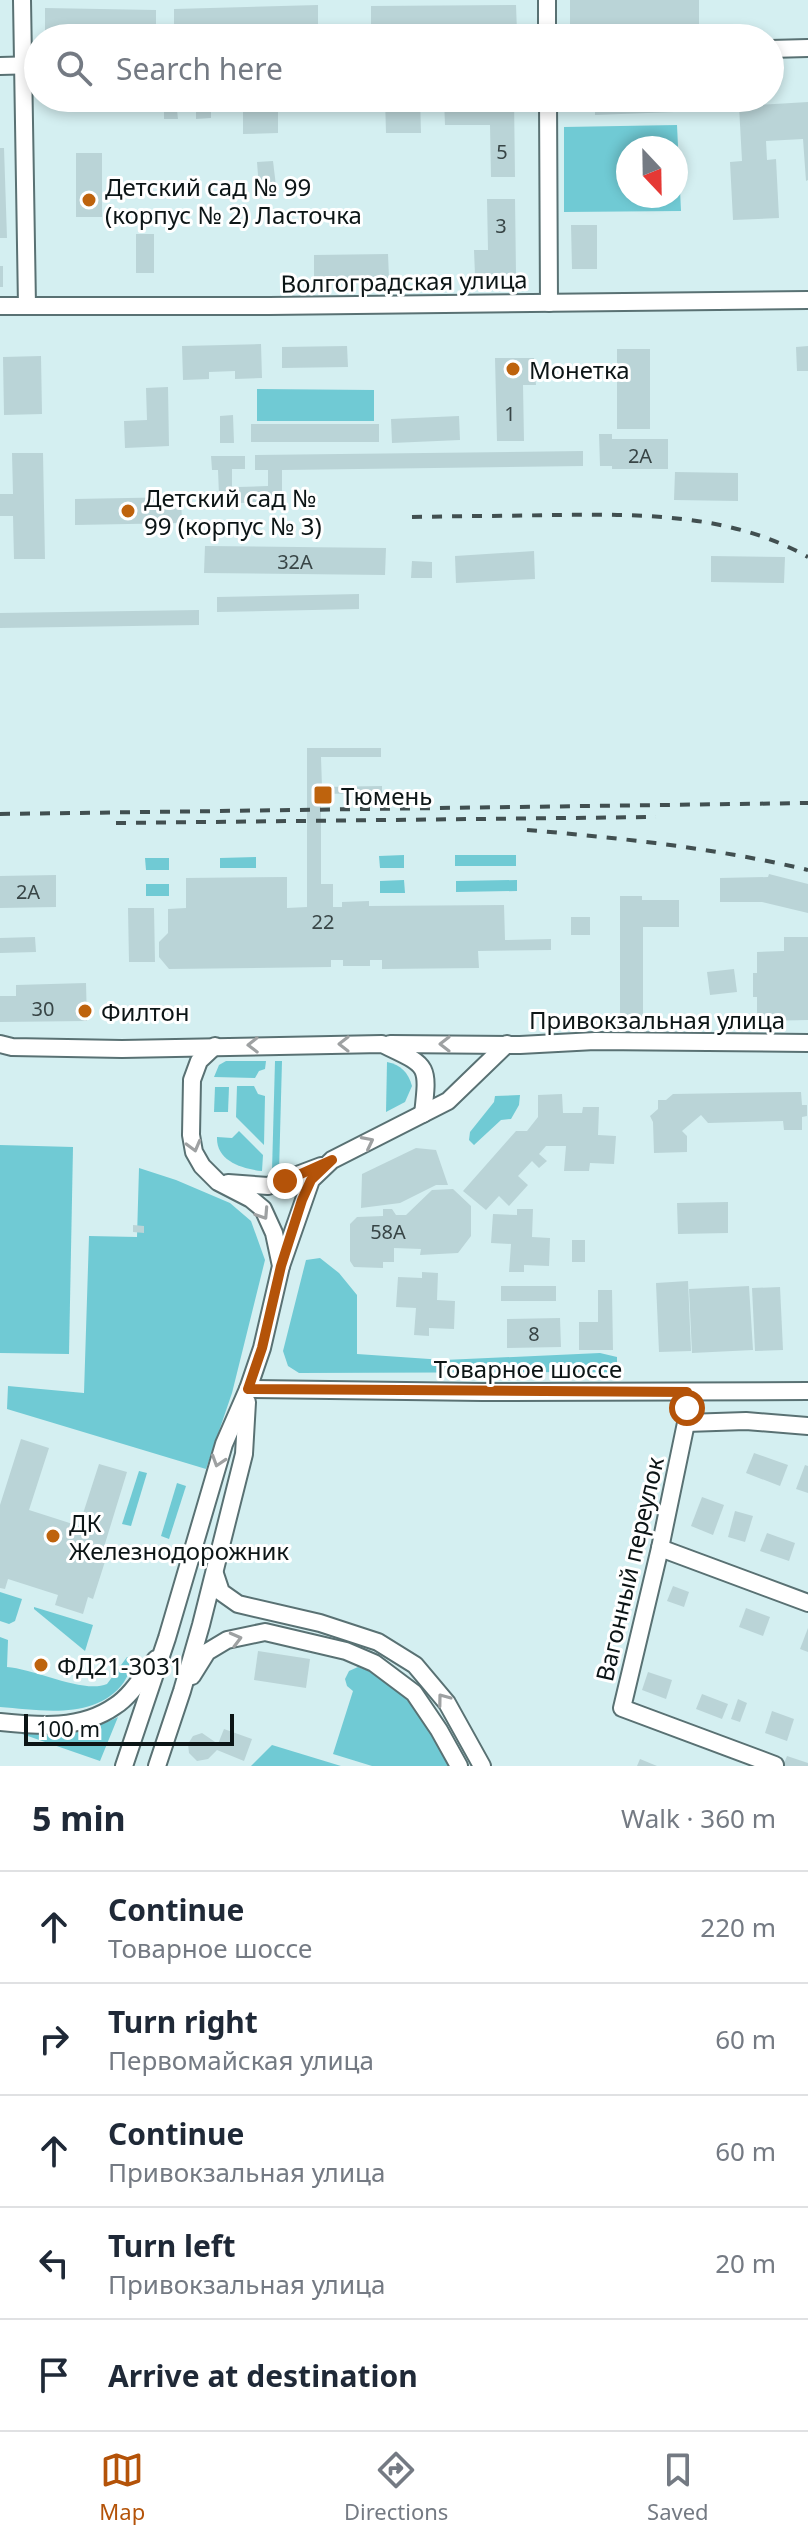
<!DOCTYPE html>
<meta charset="utf-8">
<style>
body{margin:0;font-family:"Noto Sans",sans-serif;background:#f2f2f3;color:#1f2937}
.compass{position:absolute;left:616px;top:136px;width:72px;height:72px;border-radius:50%;background:#fff;box-shadow:0 4px 12px #0003;rotate:158deg}
.scale{position:absolute;left:24px;bottom:20px;width:210px;box-sizing:border-box;padding-left:8px;border:4px solid #0c1516;border-top:0;font-size:22px;line-height:28px;white-space:nowrap;color:#0c1516;-webkit-text-stroke:6px #fff;paint-order:stroke}
.stop{position:absolute;width:24px;height:24px;margin:-18px;border:6px solid #b45309;border-radius:50%;background:#fff}
.stop.end{background:#b45309;border-color:#fff;box-shadow:0 2px 8px #0008}
.list{margin:0;padding:0;list-style:none}
h2{display:flex;justify-content:space-between;align-items:center;height:104px;margin:0;padding:0 32px;font-size:34px}
h2 small{font-size:26px;font-weight:400;color:#747a83}
.list li{display:grid;grid-template-columns:52px 1fr auto;gap:24px;align-items:center;box-sizing:border-box;height:112px;padding:0 32px;border-top:2px solid #e0e1e3}
.list b{display:block;font-size:30px;white-space:nowrap}
.list p{margin:0;font-size:26px;white-space:nowrap;color:#747a83}
.list em{font-size:26px;font-style:normal;color:#747a83}
.icon{flex:none;width:44px;height:44px;fill:none;stroke:currentColor;stroke-width:2;stroke-linecap:round;stroke-linejoin:round}
.map{position:relative;flex:none;width:808px;height:1766px;overflow:hidden}
.search{position:absolute;background:#fff;box-shadow:0 4px 12px #0003;left:24px;right:24px;top:24px;height:88px;display:flex;align-items:center;gap:20px;box-sizing:border-box;padding:0 28px;border-radius:44px;color:#747a83;font-size:30px}
.sheet{height:664px;background:#fff}
nav{display:flex;justify-content:space-around;align-items:center;box-sizing:border-box;height:112px;border-top:2px solid #e0e1e3;background:#fff;font-size:22px;color:#747a83}
nav a{display:grid;justify-items:center;gap:4px}
nav .on{color:#b45309}
.map>svg:first-child{display:block}
</style>
<div class="map">
<svg width="808" height="1766" viewBox="0 0 808 1766">
<rect width="100%" height="100%" fill="#d4eff1"/>
<g fill="#70cad4" fill-rule="evenodd">
<path d="M677,125L681,211L564,212V127ZM628,148H676V196H628Z"/>
<polygon points="257,389 374,390 374,421 257,421"/>
<polygon points="404,855 404,868 380,868 379,856"/>
<rect x="455" y="855" width="61" height="11"/>
<polygon points="256,857 256,868 220,868 220,858"/>
<polygon points="145,858 169,858 169,870 146,870"/>
<polygon points="404,880 405,893 380,893 380,881"/>
<polygon points="517,880 517,891 456,892 456,881"/>
<rect x="146" y="884" width="23" height="12"/>
<polygon points="226,1061 266,1061 265,1069 259,1071 255,1078 214,1077 219,1065"/>
<polygon points="275,1061 282,1061 279,1172 272,1171"/>
<path d="M387,1062C401,1065 408,1072 412,1086L405,1102L386,1112Z"/>
<polygon points="237,1086 254,1086 258,1094 265,1096 264,1145 236,1117"/>
<polygon points="215,1087 229,1087 228,1112 214,1112"/>
<polygon points="520,1095 519,1105 511,1119 501,1120 474,1145 469,1140 470,1132 494,1102 495,1096"/>
<path d="M239,1131L263,1155L262,1171C242,1169 216,1161 217,1137L232,1138Z"/>
<polygon points="0,1145 73,1147 69,1354 0,1353"/>
<polygon points="139,1168 176,1180 230,1203 251,1221 265,1260 232,1393 206,1469 7,1409 8,1386 84,1393 89,1236 137,1237"/>
<polygon points="320,1258 339,1273 357,1295 357,1354 444,1360 600,1353 617,1357 617,1372 299,1373 288,1366 283,1351 306,1260"/>
<polygon points="139,1471 147,1473 131,1526 122,1524"/>
<polygon points="177,1483 186,1486 169,1539 161,1536"/>
<polygon points="0,1592 22,1599 15,1621 9,1624 0,1621"/>
<polygon points="34,1607 93,1625 85,1651 34,1609"/>
<path d="M0,1637L8,1640L7,1667C35,1669 84,1694 107,1684L127,1657L134,1660C131,1667 128,1676 124,1682C96,1721 40,1710 0,1707Z"/>
<path d="M358,1667C365,1670 374,1672 381,1676C412,1693 433,1736 449,1766H372L333,1754L353,1691L347,1686L345,1679L349,1671Z"/>
<path d="M118,1717L100,1761L22,1734C56,1734 87,1733 118,1717Z"/>
<polygon points="272,1745 341,1766 251,1766"/>
</g>
<g fill="#bad4d7">
<polygon points="570,0 699,0 699,28 570,27"/>
<polygon points="318,5 318,34 174,38 174,9"/>
<polygon points="516,5 517,32 371,34 371,6"/>
<polygon points="45,8 156,10 156,37 45,35"/>
<polygon points="164,98 211,98 211,118 196,119 196,109 177,110 178,119 164,119"/>
<polygon points="243,98 278,98 278,133 243,134"/>
<polygon points="385,98 420,98 421,133 386,133"/>
<polygon points="514,98 515,177 491,177 490,125 445,125 444,99"/>
<polygon points="595,98 673,98 674,112 595,115"/>
<polygon points="808,102 808,180 806,181 803,139 766,141 767,160 776,159 779,218 733,220 730,162 742,161 739,106"/>
<polygon points="0,148 4,148 7,238 0,238"/>
<rect x="76" y="153" width="26" height="64"/>
<polygon points="273,161 276,186 259,188 257,162"/>
<polygon points="487,199 515,199 516,274 475,275 474,250 488,250"/>
<polygon points="571,225 597,225 597,269 572,269"/>
<rect x="136" y="234" width="18" height="39"/>
<polygon points="388,254 389,278 314,279 314,255"/>
<rect x="0" y="266" width="3" height="21"/>
<polygon points="261,344 262,378 235,379 235,371 209,372 209,379 183,380 182,346"/>
<polygon points="347,346 348,367 282,368 282,347"/>
<polygon points="808,346 808,371 797,371 796,347"/>
<rect x="617" y="349" width="33" height="80"/>
<polygon points="41,356 42,414 4,415 3,357"/>
<polygon points="495,358 534,358 536,385 523,385 524,441 497,441"/>
<polygon points="168,387 169,446 125,448 124,421 147,420 146,388"/>
<polygon points="233,415 234,443 220,443 220,416"/>
<polygon points="459,416 460,440 392,443 391,419"/>
<rect x="251" y="424" width="128" height="18"/>
<polygon points="599,434 612,434 612,439 668,439 668,469 612,469 612,466 600,466"/>
<polygon points="583,451 583,466 282,470 282,502 239,503 238,487 268,486 268,470 255,470 255,455"/>
<polygon points="12,453 43,453 45,559 14,559 13,516 0,516 0,494 13,494"/>
<polygon points="211,456 245,456 245,469 232,469 232,494 219,495 218,470 212,470"/>
<polygon points="675,472 738,473 738,501 674,500"/>
<polygon points="181,497 182,523 75,525 75,499"/>
<polygon points="205,546 386,548 385,575 204,573"/>
<polygon points="534,551 535,579 456,583 455,556"/>
<polygon points="711,556 785,557 784,583 711,582"/>
<polygon points="412,561 432,562 432,578 411,578"/>
<polygon points="359,594 359,609 217,612 217,597"/>
<polygon points="199,610 199,625 0,628 0,613"/>
<polygon points="307,748 381,748 381,757 321,757 322,787 382,786 382,793 321,794 321,884 333,884 333,907 342,907 342,902 369,901 369,906 504,905 505,940 551,939 551,950 478,951 479,968 382,969 382,960 370,960 370,966 343,966 343,960 331,960 331,967 169,969 159,957 159,942 168,933 168,909 186,908 186,878 287,877 287,908 307,907"/>
<polygon points="769,874 808,884 808,913 762,902 720,902 720,878 768,877"/>
<polygon points="56,875 56,907 0,908 0,876"/>
<polygon points="620,896 642,896 642,900 679,900 679,927 643,927 643,1027 620,1027"/>
<polygon points="128,908 154,908 155,962 129,962"/>
<rect x="571" y="917" width="19" height="18"/>
<polygon points="35,937 36,952 0,953 0,938"/>
<polygon points="784,937 808,937 808,1020 757,1021 757,997 753,997 753,973 757,973 757,952 784,951"/>
<polygon points="734,969 737,992 710,995 707,972"/>
<polygon points="86,983 87,1021 0,1022 0,996 16,996 16,985"/>
<polygon points="801,1092 802,1105 807,1105 807,1116 802,1117 802,1130 784,1130 783,1121 708,1123 701,1115 682,1131 687,1136 687,1152 654,1153 653,1122 650,1116 658,1109 658,1100 666,1100 673,1094"/>
<polygon points="562,1094 563,1113 582,1113 583,1107 599,1107 598,1135 616,1136 614,1164 590,1163 589,1171 564,1171 566,1146 546,1146 539,1154 547,1161 539,1168 532,1161 518,1176 528,1185 509,1206 499,1196 486,1210 463,1191 516,1131 527,1131 538,1117 538,1095"/>
<polygon points="416,1148 436,1150 448,1185 436,1185 400,1203 361,1208 362,1174"/>
<polygon points="453,1189 471,1206 471,1236 458,1253 420,1255 421,1249 394,1248 394,1262 383,1262 383,1268 354,1267 350,1261 350,1224 357,1217 383,1216 383,1209 392,1209 396,1215 406,1215 432,1190"/>
<polygon points="728,1202 728,1233 678,1234 677,1203"/>
<polygon points="517,1209 533,1209 532,1237 550,1238 549,1266 524,1265 524,1272 509,1272 511,1244 491,1243 493,1214 517,1215"/>
<polygon points="133,1225 144,1226 144,1233 133,1232"/>
<rect x="572" y="1240" width="13" height="22"/>
<polygon points="422,1272 438,1273 437,1300 455,1301 454,1329 429,1328 429,1336 414,1335 416,1308 396,1307 398,1277 422,1278"/>
<polygon points="688,1281 691,1351 659,1352 656,1283"/>
<rect x="501" y="1286" width="55" height="15"/>
<polygon points="749,1286 753,1350 692,1353 689,1289"/>
<polygon points="780,1287 783,1350 755,1351 752,1288"/>
<polygon points="598,1290 612,1290 613,1350 579,1350 579,1322 598,1322"/>
<polygon points="560,1318 561,1347 507,1348 507,1319"/>
<polygon points="21,1439 49,1448 29,1510 79,1526 99,1464 127,1472 104,1547 109,1549 93,1599 88,1597 83,1614 55,1605 58,1595 8,1579 5,1589 0,1588 0,1505"/>
<polygon points="754,1453 788,1465 780,1486 746,1473"/>
<polygon points="805,1465 808,1466 808,1493 796,1489"/>
<polygon points="702,1497 724,1505 713,1535 691,1526"/>
<polygon points="735,1511 753,1516 745,1542 728,1537"/>
<polygon points="767,1533 795,1543 789,1561 760,1551"/>
<polygon points="673,1586 689,1592 684,1607 667,1601"/>
<polygon points="746,1608 770,1617 763,1636 739,1627"/>
<polygon points="808,1628 808,1652 800,1649"/>
<polygon points="258,1651 310,1659 306,1688 254,1680"/>
<polygon points="648,1672 672,1680 666,1699 642,1690"/>
<polygon points="702,1694 728,1704 722,1719 696,1709"/>
<polygon points="738,1699 747,1703 740,1722 731,1719"/>
<polygon points="772,1711 794,1719 787,1741 765,1733"/>
<polygon points="224,1729 252,1739 244,1761 217,1750 208,1759 197,1761 189,1753 188,1744 193,1736 202,1733 218,1744"/>
<polygon points="787,1756 808,1763 808,1766 783,1766"/>
<polygon points="640,1759 657,1766 637,1766"/>
</g>
<g fill="none" stroke-linecap="round" stroke-linejoin="round">
<g stroke="#597173" stroke-width="20">
<g id="minor">
<polyline points="22,0 27,306"/>
<polyline points="547,0 547,38"/>
<polyline points="770,49 808,48"/>
<polyline points="0,66 38,65"/>
<polyline points="548,98 549,303"/>
<polyline points="0,306 269,306 808,300"/>
<path d="M0,1044L12,1047L122,1049L382,1044C428,1066 429,1063 423,1114"/>
<polyline points="390,1044 520,1045 595,1041 808,1043"/>
<polyline points="228,1183 268,1186 321,1166"/>
<polyline points="281,1266 311,1180 332,1160 448,1101 507,1044"/>
<polyline points="248,1389 482,1392 808,1391"/>
<polyline points="687,1392 686,1423 660,1548 622,1708 775,1765"/>
<polyline points="686,1423 746,1421 808,1426"/>
<polyline points="660,1548 808,1603"/>
<polyline points="215,1574 221,1592 238,1604 320,1623 378,1642 415,1665 447,1703 482,1766"/>
<polyline points="192,1676 207,1652 227,1640 265,1632 346,1651 374,1663 414,1693 439,1730 459,1766"/>
<path d="M0,1722C39,1726 81,1730 115,1706C131,1696 144,1674 156,1659"/>
<polyline points="124,1766 167,1638 224,1444 248,1389 262,1348 281,1266 274,1233 263,1209 251,1199 218,1182 202,1166 194,1152 191,1135 192,1080 199,1061 215,1046"/>
<polyline points="157,1766 182,1691 201,1625 244,1454 247,1402"/>
</g>
</g>
<use href="#minor" stroke="#fff" stroke-width="16"/>
<g stroke="#414f50" stroke-width="4" stroke-dasharray="10 10" stroke-linecap="butt">
<path d="M412,517C459,516 506,516 552,515C639,514 730,513 808,557"/>
<polyline points="0,814 808,803"/>
<polyline points="116,823 656,817"/>
<path d="M527,830C621,838 716,848 808,870"/>
</g>
</g>
<defs><path id="oneway-chevron" d="M-2-3.5L2.5 0L-2 3.5" fill="none" stroke-width="1.6" stroke-linecap="round" stroke-linejoin="round" transform="scale(2)"/></defs>
<g stroke="#9ea1a2">
<use href="#oneway-chevron" transform="translate(344 1044) rotate(180)"/>
<use href="#oneway-chevron" transform="translate(445 1044) rotate(-180)"/>
<use href="#oneway-chevron" transform="translate(253 1045) rotate(179)"/>
<use href="#oneway-chevron" transform="translate(368 1142) rotate(-27)"/>
<use href="#oneway-chevron" transform="translate(194 1146) rotate(75)"/>
<use href="#oneway-chevron" transform="translate(263 1214) rotate(57)"/>
<use href="#oneway-chevron" transform="translate(218 1461) rotate(108)"/>
<use href="#oneway-chevron" transform="translate(236 1639) rotate(-15)"/>
<use href="#oneway-chevron" transform="translate(443 1699) rotate(-127)"/>
</g>
<g fill="none" stroke-linecap="round" stroke-linejoin="round">
<polyline stroke="#b45309" stroke-width="10" points="285,1181 332,1160 311,1180 302,1200 281,1266 262,1348 248,1389 687,1392 687,1408"/>
</g>
<g fill="#be630d" stroke="#fff" stroke-width="3">
<circle cx="89" cy="200" r="8"/>
<circle cx="513" cy="369" r="8"/>
<circle cx="128" cy="511" r="8"/>
<rect x="313" y="785" width="20" height="20" rx="4"/>
<circle cx="85" cy="1011" r="8"/>
<circle cx="53" cy="1536" r="8"/>
<circle cx="41" cy="1665" r="8"/>
</g>
<g text-anchor="middle" dominant-baseline="central" stroke-width="6" stroke-linejoin="round" paint-order="stroke">
<g font-size="20" fill="#384546">
<text x="502" y="151">5</text>
<text x="501" y="225">3</text>
<text x="510" y="413">1</text>
<text x="640" y="455">2А</text>
<text x="295" y="561">32А</text>
<text x="28" y="891">2А</text>
<text x="323" y="921">22</text>
<text x="43" y="1008">30</text>
<text x="388" y="1231">58А</text>
<text x="534" y="1333">8</text>
</g>
<g font-size="24" fill="#0c1516" stroke="#fff" text-anchor="start">
<text x="105" y="186">Детский сад № 99<tspan x="105" dy="28">(корпус № 2) Ласточка</tspan></text>
<text x="529" y="369">Монетка</text>
<text x="144" y="497">Детский сад №<tspan x="144" dy="28">99 (корпус № 3)</tspan></text>
<text x="341" y="795">Тюмень</text>
<text x="101" y="1011">Филтон</text>
<text x="69" y="1522">ДК<tspan x="69" dy="28">Железнодорожник</tspan></text>
<text x="57" y="1665">ФД21-3031</text>
</g>
<g font-size="24" fill="#0c1516" stroke="#fff">
<text transform="translate(404 281) rotate(-1)">Волгоградская улица</text>
<text x="657" y="1019">Привокзальная улица</text>
<text x="528" y="1368">Товарное шоссе</text>
<text transform="translate(629 1569) rotate(-77)">Вагонный переулок</text>
</g>
</g>
</svg>
<svg class="compass" viewBox="-18 -18 36 36"><path d="M0-13l5 13h-10z" fill="#e53935"/><path d="M0 13l5-13h-10z" fill="#747a83"/></svg>
<div class="scale">100 m</div>
<div class="stop" style="left:687px;top:1408px"></div>
<div class="stop end" style="left:285px;top:1181px"></div>
<div class="search"><svg class="icon" aria-label="search" viewBox="0 0 24 24"><circle cx="10" cy="10" r="6"/><path d="M15 15l6 6"/></svg>Search here</div>
</div>
<section class="sheet">
<h2>5 min<small>Walk · 360 m</small></h2>
<ul class="list">
<li><svg class="icon" aria-label="ahead" viewBox="0 0 24 24"><path d="M12 20V5M6 11l6-6 6 6"/></svg><div><b>Continue</b><p>Товарное шоссе</p></div><em>220 m</em></li>
<li><svg class="icon" aria-label="right" viewBox="0 0 24 24"><path d="M7 20v-9h11M14 6l5 5-5 5"/></svg><div><b>Turn right</b><p>Первомайская улица</p></div><em>60 m</em></li>
<li><svg class="icon" aria-label="ahead" viewBox="0 0 24 24"><path d="M12 20V5M6 11l6-6 6 6"/></svg><div><b>Continue</b><p>Привокзальная улица</p></div><em>60 m</em></li>
<li><svg class="icon" aria-label="left" viewBox="0 0 24 24"><path d="M17 20v-9H6M10 6l-5 5 5 5"/></svg><div><b>Turn left</b><p>Привокзальная улица</p></div><em>20 m</em></li>
<li><svg class="icon" aria-label="arrive" viewBox="0 0 24 24"><path d="M6 21V4h12l-3 4 3 4H6"/></svg><div><b>Arrive at destination</b></div></li>
</ul>
</section>
<nav>
<a class="on"><svg class="icon" aria-label="map" viewBox="0 0 24 24"><path d="M3 6l6-2 6 2 6-2v14l-6 2-6-2-6 2zM9 4v14M15 6v14"/></svg>Map</a>
<a><svg class="icon" aria-label="directions" viewBox="0 0 24 24"><path d="M12 3l9 9-9 9-9-9zM9 14v-3h6M13 9l2 2-2 2"/></svg>Directions</a>
<a><svg class="icon" aria-label="saved" viewBox="0 0 24 24"><path d="M7 4h10v16l-5-4-5 4z"/></svg>Saved</a>
</nav>
